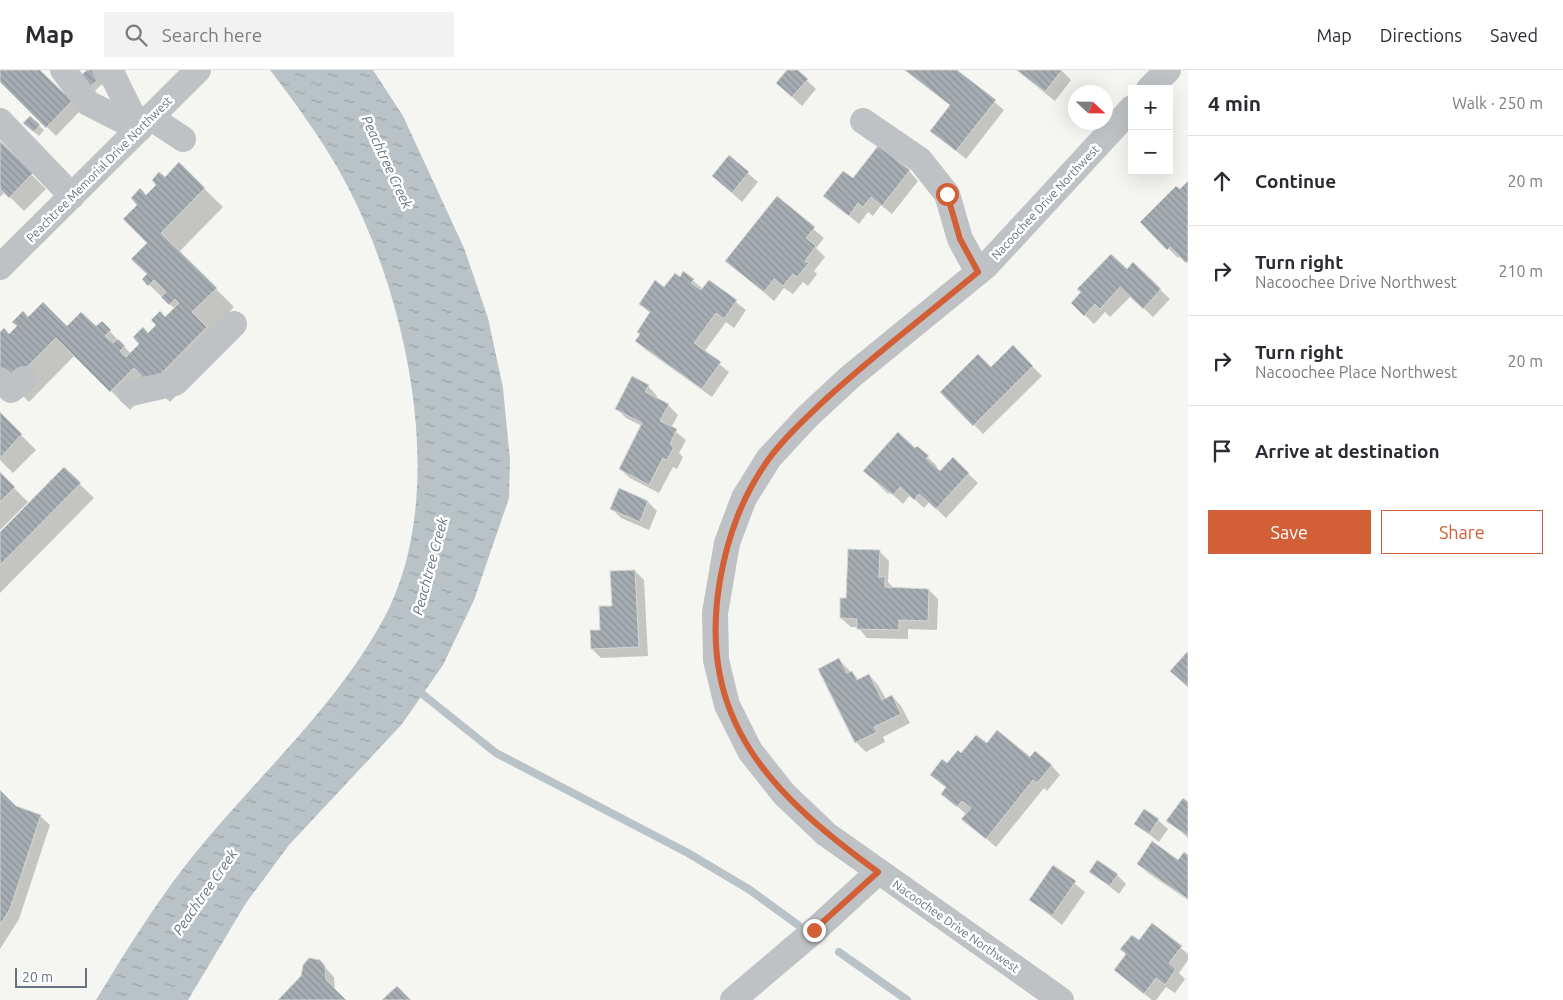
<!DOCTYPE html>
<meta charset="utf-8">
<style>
body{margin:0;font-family:Ubuntu,sans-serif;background:#f2f2f3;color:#2b2b33}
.controls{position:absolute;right:15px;top:15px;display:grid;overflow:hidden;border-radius:0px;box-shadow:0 5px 20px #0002}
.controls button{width:45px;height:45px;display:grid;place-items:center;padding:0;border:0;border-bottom:1px solid #e1e1e2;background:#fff;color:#2b2b33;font:25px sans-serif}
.compass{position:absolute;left:1068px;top:15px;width:45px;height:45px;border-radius:50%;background:#fff;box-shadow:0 5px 20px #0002;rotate:112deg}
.scale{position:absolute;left:15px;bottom:12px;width:72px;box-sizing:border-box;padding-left:5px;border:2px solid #677480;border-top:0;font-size:14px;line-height:18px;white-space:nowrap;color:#677480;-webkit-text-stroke:4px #fff;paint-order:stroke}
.stop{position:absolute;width:15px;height:15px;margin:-11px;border:4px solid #d25f35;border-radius:50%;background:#fff}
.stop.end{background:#d25f35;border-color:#fff;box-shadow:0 1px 5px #0008}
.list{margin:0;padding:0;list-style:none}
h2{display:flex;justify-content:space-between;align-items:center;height:65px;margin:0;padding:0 20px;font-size:21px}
h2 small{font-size:16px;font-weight:400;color:#7c7c81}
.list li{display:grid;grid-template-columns:32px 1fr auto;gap:15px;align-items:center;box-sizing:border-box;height:90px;padding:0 20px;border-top:1px solid #e1e1e2}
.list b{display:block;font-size:19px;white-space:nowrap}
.list p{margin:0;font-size:16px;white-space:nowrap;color:#7c7c81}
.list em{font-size:16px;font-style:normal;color:#7c7c81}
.actions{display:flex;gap:10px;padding:15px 20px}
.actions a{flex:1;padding:11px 0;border:1px solid #d25f35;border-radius:0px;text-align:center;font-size:18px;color:#d25f35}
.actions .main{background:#d25f35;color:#fff}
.icon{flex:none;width:28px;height:28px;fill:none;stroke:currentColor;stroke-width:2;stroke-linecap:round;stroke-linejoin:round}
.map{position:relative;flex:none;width:1188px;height:930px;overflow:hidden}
header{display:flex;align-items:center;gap:30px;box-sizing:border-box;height:70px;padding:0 25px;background:#fff;border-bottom:1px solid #e1e1e2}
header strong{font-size:24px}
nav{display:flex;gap:28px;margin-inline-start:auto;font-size:18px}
.search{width:350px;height:45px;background:#f2f2f3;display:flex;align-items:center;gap:12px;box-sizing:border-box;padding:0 18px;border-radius:0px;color:#7c7c81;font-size:19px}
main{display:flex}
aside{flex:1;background:#fff}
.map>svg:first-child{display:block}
</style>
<header>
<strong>Map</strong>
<div class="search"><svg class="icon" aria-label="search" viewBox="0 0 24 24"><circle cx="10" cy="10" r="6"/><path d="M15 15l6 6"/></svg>Search here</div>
<nav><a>Map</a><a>Directions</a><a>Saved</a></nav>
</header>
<main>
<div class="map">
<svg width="1188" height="930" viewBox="0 0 1188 930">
<defs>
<pattern id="water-ripples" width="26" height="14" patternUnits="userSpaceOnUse" patternTransform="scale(1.25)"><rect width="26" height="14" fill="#b9c2c7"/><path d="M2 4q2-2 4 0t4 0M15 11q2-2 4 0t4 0" fill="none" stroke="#9aa2a7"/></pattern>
<pattern id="building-back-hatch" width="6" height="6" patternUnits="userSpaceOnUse" patternTransform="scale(1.25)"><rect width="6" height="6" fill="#a6adb2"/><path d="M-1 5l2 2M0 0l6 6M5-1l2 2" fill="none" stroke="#8b9196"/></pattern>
</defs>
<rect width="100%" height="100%" fill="#f5f5f2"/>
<path fill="url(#water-ripples)" d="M270,0H373L403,46L464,178L488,248L503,318L510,390L509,428L474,530L443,595L402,654L289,775L246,833L188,930H96C123,886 150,842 182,800C247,715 331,645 383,550C453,423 406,216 337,97C317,63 294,31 270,0Z"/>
<g fill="#0003">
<polygon points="0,0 38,0 80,41 56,66 0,11"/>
<polygon points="89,0 92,0 103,13 94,22 81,7"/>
<polygon points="789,0 796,0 816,19 802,36 777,13"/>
<polygon points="904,0 955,0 1004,40 966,89 932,61 951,36"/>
<polygon points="1016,0 1061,0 1071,10 1055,31"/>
<polygon points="30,48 44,60 39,66 29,58"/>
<polygon points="0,73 46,119 24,141 5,122 0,127"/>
<polygon points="729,87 758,112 742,132 713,106"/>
<polygon points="179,94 223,137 179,182 234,237 210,262 225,277 170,332 153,316 130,340 75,285 29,332 0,303 0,264 9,265 28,249 67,257 96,258 102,253 131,284 175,239 143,209 149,204 147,126"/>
<polygon points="909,101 918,111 892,144 881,135 873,146 868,142 859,154 825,126"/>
<polygon points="1188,113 1188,193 1181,186 1178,188 1142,152"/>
<polygon points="777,128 824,168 816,178 825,187 814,201 817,204 808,216 803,212 793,224 784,218 774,231 727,191"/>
<polygon points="1133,194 1170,229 1153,247 1131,226 1110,247 1105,242 1094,254 1072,233 1127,200"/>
<polygon points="684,203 703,219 709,211 746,240 734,258 726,252 704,282 729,302 712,327 646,280 637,271 651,244 641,234 680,208"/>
<polygon points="1013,277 1042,306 983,364 942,322 991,299"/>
<polygon points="648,316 657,326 656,329 668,335 678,345 671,358 686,370 679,383 683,387 677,399 673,397 659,423 630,408 620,399 642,356 626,348 617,339"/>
<polygon points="0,344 36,380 13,403 0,390"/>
<polygon points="917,377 937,396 935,398 940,402 953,389 978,413 946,448 929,432 924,438 910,425 903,434 890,422 888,424 865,401"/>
<polygon points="64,399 94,428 0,523 0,464"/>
<polygon points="0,404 28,432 0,460"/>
<polygon points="620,420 648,432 657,441 649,460 621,448 612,439"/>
<polygon points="879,481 889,491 888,512 894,518 929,520 938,529 937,560 908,559 908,569 867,568 858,557 851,557 841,548 847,530"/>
<polygon points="635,501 644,510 648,586 601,588 592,579"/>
<polygon points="839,590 859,610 869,605 878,615 886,629 892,626 901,636 910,653 883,667 885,672 866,682 856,672 820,600"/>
<polygon points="987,675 1051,695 1060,705 1047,721 1044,718 996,777 963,749 967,745 942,723 947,718 932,704 962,685"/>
<polygon points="0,723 15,737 40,746 50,755 19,849 0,879"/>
<polygon points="1183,730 1188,733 1188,768 1168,750"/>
<polygon points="1158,750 1168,759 1159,772 1136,754"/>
<polygon points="1184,784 1188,787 1188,830 1148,803 1138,794 1178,792"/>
<polygon points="1054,797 1085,822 1062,855 1031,830"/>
<polygon points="1091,802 1117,805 1126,814 1119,824"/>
<polygon points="1152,855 1188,884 1188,890 1179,903 1185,909 1175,923 1166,917 1156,930 1152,930 1115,900"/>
<polygon points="319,891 334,907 335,920 345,930 280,930"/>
</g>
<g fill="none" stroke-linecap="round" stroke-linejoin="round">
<g stroke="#b9c2c7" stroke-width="8">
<polyline points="416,619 496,683 688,783 750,820 798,855"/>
<polyline points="839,882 907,930"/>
</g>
</g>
<g fill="url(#building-back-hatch)" stroke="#d6d6d4">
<polygon points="0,0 40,0 72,31 46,58 0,12"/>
<polygon points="87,0 93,0 100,8 89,18 79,7"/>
<polygon points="787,0 798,0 808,9 792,27 776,13"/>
<polygon points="905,0 957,0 996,30 956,81 930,61 950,35"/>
<polygon points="1017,0 1062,0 1045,22"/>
<polygon points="30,46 40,55 34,62 23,53"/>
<polygon points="0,71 33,103 9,128 0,119"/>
<polygon points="878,76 910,100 882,136 871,127 863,137 858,133 849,146 823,126 843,101 853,108"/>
<polygon points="729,85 749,102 732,123 712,106"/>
<polygon points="179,92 205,118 161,163 217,218 192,242 207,257 150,315 134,298 110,322 56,268 10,314 0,305 0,262 4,258 9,264 17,256 12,252 23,241 28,247 43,232 67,256 81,242 96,256 102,251 111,260 105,266 113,273 118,269 125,276 120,281 126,287 139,274 133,267 143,257 148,263 156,255 151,250 160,241 165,247 179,233 175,229 169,235 161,227 166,222 154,210 148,216 142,209 147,204 131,189 147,173 123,149 137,135 131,128 140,118 146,125 156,115 152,110 159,102 165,107"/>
<polygon points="1188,111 1188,191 1186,193 1170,177 1167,180 1140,152 1176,116 1180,119"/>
<polygon points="777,126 815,157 806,168 816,176 805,191 809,193 797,207 793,204 783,216 774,209 764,222 725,191"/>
<polygon points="1111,184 1127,199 1133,192 1161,219 1143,239 1120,217 1100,239 1095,234 1084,246 1071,233 1081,222 1077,219"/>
<polygon points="683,201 694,209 691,213 701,220 709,210 737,230 724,249 716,243 694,273 721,292 702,319 635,271 640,264 637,262 650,242 639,234 655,210 664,217 675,203 680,207"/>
<polygon points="1013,275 1033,296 973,356 940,322 978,284 991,297"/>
<polygon points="632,306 649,315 645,322 669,334 660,351 677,359 670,374 674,377 667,390 663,388 649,415 619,399 642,353 615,339"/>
<polygon points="0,342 22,364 0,388"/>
<polygon points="898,362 915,378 917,376 929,386 926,388 940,401 953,387 969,403 936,439 919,424 914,430 900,417 893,425 863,401"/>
<polygon points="64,397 81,413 0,495 0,462"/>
<polygon points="0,402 15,417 0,432"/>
<polygon points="619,418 648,431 640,452 610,439"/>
<polygon points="848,479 880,480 879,507 885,507 885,517 929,519 928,551 899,550 899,560 857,559 857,549 840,548 840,528 846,528"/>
<polygon points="635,500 639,577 591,579 590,560 600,560 599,536 612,536 610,501"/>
<polygon points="1187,582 1188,583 1188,617 1170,601"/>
<polygon points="839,588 847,603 852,601 857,610 869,604 882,630 892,625 901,644 874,657 877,662 855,673 818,599"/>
<polygon points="997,660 1030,687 1035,681 1052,695 1037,713 1033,710 986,769 961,749 971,738 962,731 957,737 941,724 946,717 930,705 942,689 947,693 958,680 961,683 976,665 987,673"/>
<polygon points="0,720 16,736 41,745 10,839 0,855"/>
<polygon points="1183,728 1188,732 1188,766 1166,751"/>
<polygon points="1144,739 1159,749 1149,764 1134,754"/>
<polygon points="1152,771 1178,790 1184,782 1188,785 1188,829 1137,794"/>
<polygon points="1097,790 1118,804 1110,816 1089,802"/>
<polygon points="1053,795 1076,811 1052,846 1029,830"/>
<polygon points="1152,853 1182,876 1169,893 1176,899 1165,915 1156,908 1144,924 1114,900 1126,884 1120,879 1132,865 1139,870"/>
<polygon points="309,888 320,890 325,896 326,910 346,930 278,930 301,906 303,895"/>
<polygon points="397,916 411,930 382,930"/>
</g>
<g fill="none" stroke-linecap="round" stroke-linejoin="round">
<g stroke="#bec2c5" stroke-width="26">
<polyline points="63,0 88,33 139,59"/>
<polyline points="105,0 114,8 139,59"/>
<polyline points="1149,19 1168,0"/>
<polyline points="150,47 183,69"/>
<polyline points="0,51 72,126"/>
<polyline points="863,51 920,90 947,124 960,169 978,202"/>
<polyline points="0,197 198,0"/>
<polyline points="0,310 11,320 24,309"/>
<polyline points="131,323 175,313 234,254"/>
<polyline points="733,930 814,861 878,802"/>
<polyline points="1061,930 826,764 784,724 750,681 727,635 716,590 715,543 727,473 744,428 769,388 807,347 850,307 986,196 1132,38"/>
</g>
</g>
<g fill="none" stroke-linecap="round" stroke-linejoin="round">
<path stroke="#d25f35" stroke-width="6" d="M814,860L878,802C772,725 696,651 720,510C728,465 742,427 768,390C785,367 807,347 827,328C875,284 928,244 978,202L960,169L947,124"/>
</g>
<g text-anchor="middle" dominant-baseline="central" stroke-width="5" stroke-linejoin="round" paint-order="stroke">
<g font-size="12" fill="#677480" stroke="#fff">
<text transform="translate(99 99) rotate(-45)">Peachtree Memorial Drive Northwest</text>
<text transform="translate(1045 132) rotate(-47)">Nacoochee Drive Northwest</text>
<text transform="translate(956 856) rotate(35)">Nacoochee Drive Northwest</text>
</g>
<g font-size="14" font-style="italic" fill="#63757d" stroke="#fff">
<text transform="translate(387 92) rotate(65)">Peachtree Creek</text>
<text transform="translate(430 496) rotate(-75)">Peachtree Creek</text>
<text transform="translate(205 822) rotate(-55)">Peachtree Creek</text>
</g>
</g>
</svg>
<div class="controls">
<button>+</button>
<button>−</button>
</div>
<svg class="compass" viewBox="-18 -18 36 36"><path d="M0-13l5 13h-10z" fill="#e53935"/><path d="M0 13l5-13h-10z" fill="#7c7c81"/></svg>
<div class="scale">20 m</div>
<div class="stop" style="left:947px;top:124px"></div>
<div class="stop end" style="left:814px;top:860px"></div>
</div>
<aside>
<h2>4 min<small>Walk · 250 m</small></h2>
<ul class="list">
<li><svg class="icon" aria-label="ahead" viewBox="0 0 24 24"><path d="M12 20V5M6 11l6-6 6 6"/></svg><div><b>Continue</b></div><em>20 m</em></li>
<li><svg class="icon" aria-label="right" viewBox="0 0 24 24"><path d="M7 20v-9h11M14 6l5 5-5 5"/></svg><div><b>Turn right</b><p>Nacoochee Drive Northwest</p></div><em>210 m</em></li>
<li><svg class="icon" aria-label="right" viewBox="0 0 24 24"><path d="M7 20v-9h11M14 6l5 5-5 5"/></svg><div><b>Turn right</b><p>Nacoochee Place Northwest</p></div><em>20 m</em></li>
<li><svg class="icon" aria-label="arrive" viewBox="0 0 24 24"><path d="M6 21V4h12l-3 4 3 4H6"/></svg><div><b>Arrive at destination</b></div></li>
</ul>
<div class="actions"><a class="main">Save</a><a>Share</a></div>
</aside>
</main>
